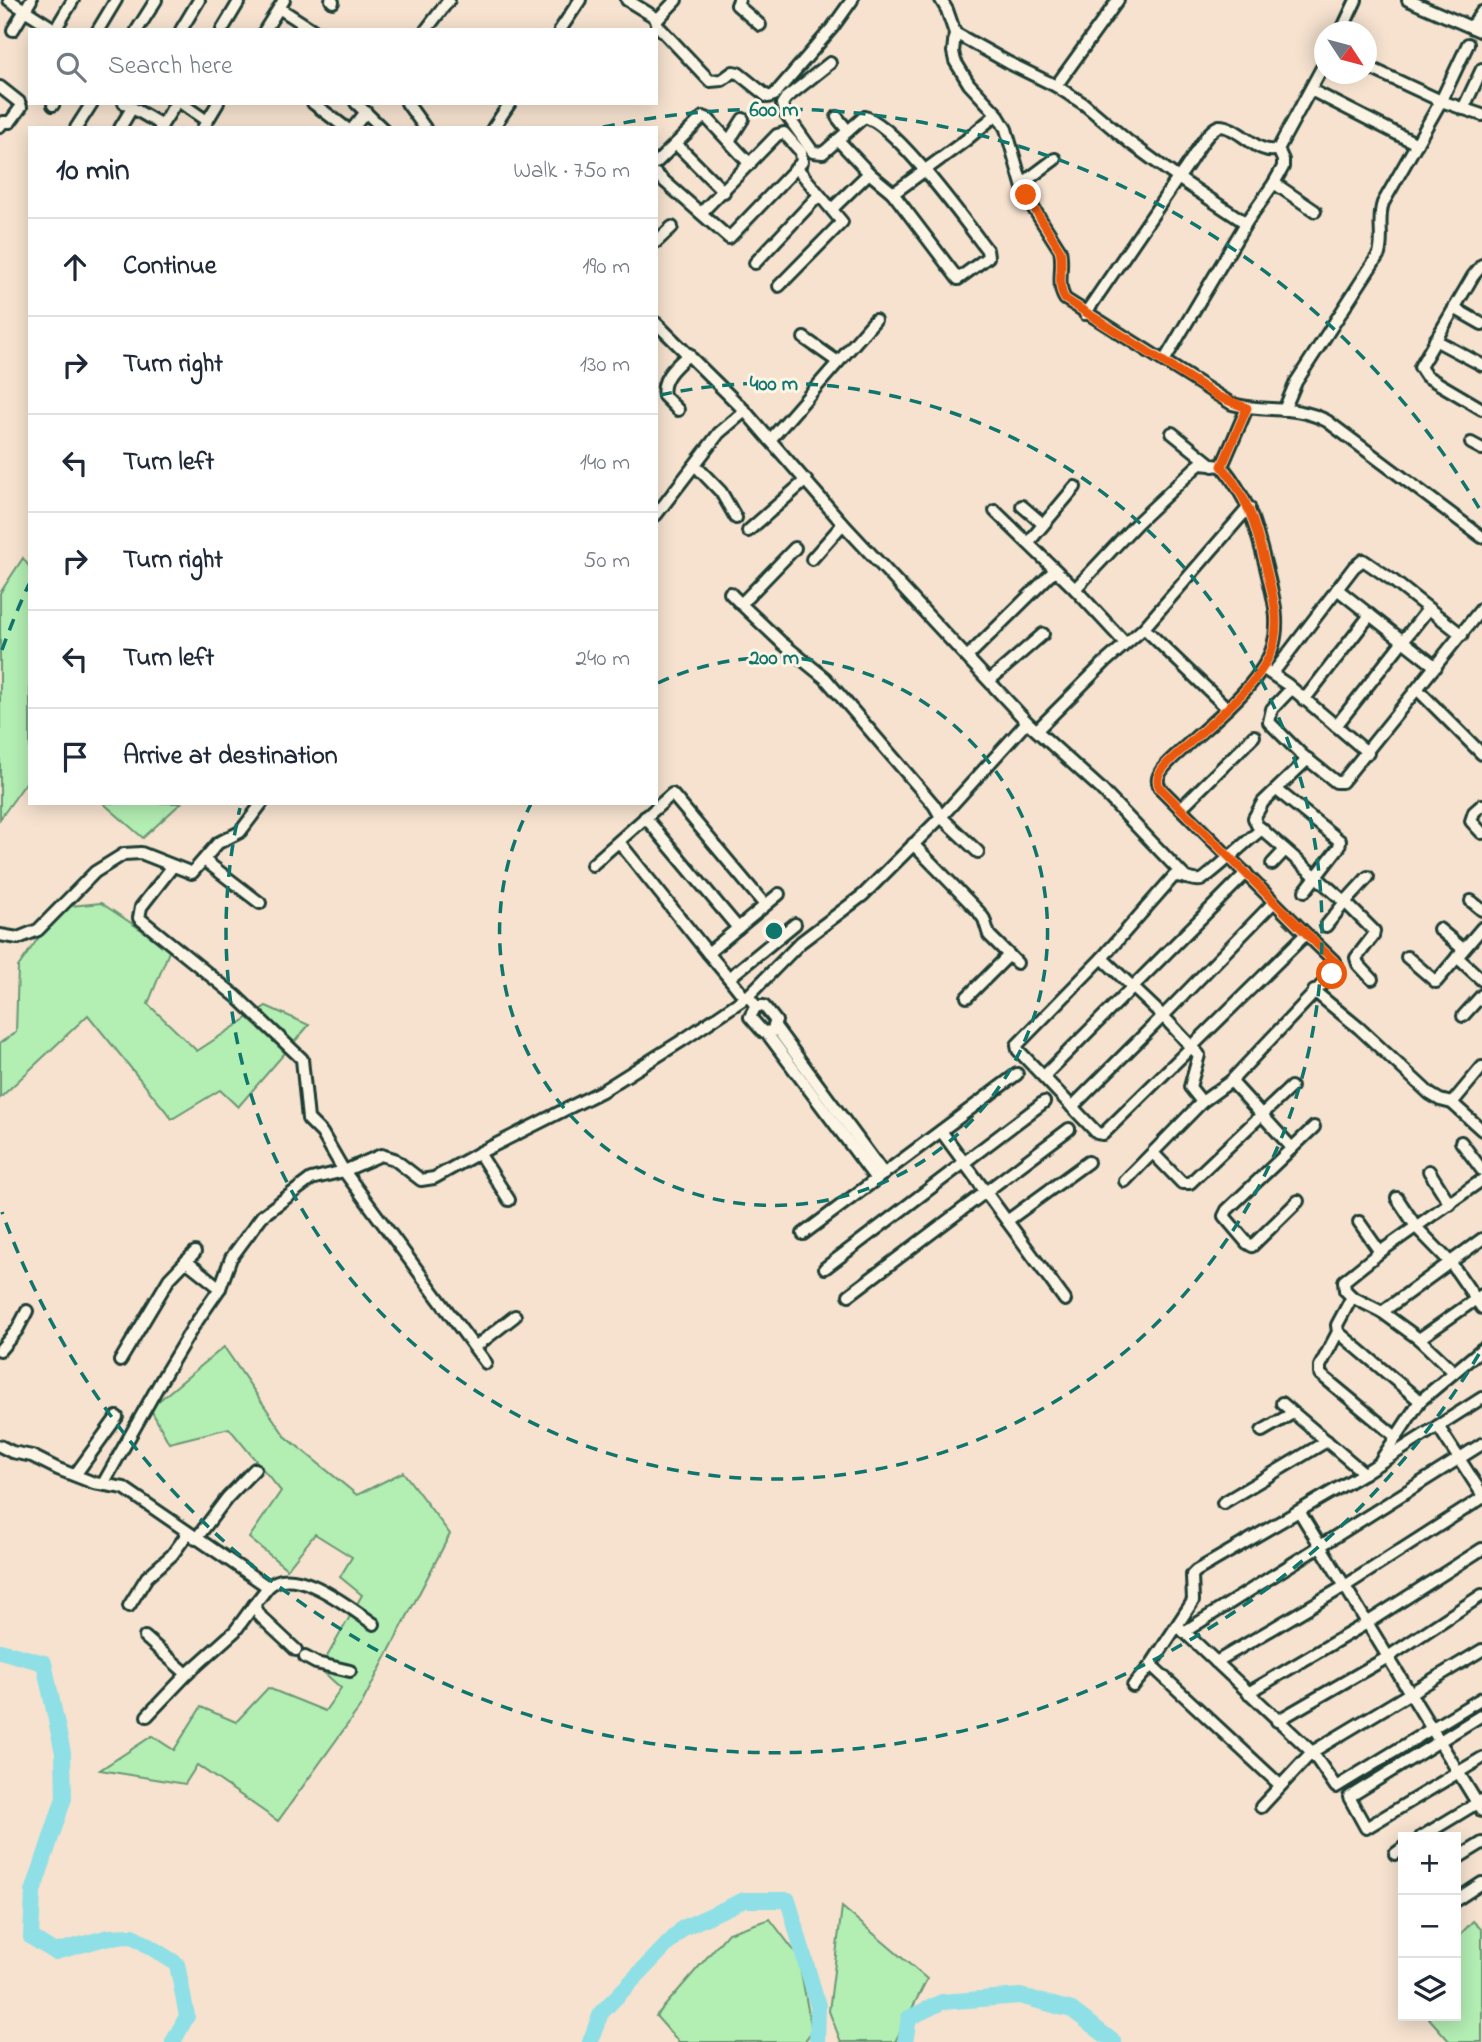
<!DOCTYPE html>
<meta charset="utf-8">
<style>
body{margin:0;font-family:"Indie Flower",sans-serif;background:#f6f6f7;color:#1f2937}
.controls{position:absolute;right:21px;bottom:21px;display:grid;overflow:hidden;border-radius:0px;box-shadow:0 4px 18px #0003}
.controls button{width:63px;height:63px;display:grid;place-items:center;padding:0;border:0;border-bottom:2px solid #e0e1e3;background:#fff;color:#1f2937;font:35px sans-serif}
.compass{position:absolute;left:1314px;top:21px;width:63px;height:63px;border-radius:50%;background:#fff;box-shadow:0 4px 18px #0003;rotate:126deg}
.stop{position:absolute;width:21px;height:21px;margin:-16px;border:5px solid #ea580c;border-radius:50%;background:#fff}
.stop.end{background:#ea580c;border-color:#fff;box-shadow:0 2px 7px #0008}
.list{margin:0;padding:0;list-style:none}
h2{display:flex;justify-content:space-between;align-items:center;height:91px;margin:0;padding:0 28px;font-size:30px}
h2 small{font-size:23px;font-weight:400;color:#747a83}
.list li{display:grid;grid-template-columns:46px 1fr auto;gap:21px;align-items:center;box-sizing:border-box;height:98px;padding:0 28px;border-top:2px solid #e0e1e3}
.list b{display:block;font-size:26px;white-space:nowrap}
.list em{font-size:23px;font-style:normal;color:#747a83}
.icon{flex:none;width:38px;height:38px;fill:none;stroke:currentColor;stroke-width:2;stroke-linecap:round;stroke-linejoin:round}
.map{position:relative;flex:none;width:1482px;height:2042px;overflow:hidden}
.search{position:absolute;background:#fff;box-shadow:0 4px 18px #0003;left:28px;top:28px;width:630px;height:77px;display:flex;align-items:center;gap:18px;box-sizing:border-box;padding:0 24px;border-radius:0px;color:#747a83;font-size:26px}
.panel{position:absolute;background:#fff;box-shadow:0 4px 18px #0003;left:28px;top:126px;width:630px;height:679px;border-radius:0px}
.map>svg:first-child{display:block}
</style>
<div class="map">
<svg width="1482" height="2042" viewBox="0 0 1482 2042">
<rect width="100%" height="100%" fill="#f6e2cf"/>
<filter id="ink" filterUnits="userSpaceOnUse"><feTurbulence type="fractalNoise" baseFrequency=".0143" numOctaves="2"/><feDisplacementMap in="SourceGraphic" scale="14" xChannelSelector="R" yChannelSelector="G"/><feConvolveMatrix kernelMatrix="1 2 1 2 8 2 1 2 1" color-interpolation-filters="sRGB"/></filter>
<g filter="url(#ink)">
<g fill="#b3eeb3" stroke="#699674" stroke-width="2">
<polygon points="23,558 30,568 30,777 0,819 0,593"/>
<polygon points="103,803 181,803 143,838"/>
<polygon points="101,903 170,949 148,1004 197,1051 266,1006 309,1025 238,1107 220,1090 172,1119 88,1015 0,1098 0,1043 16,1032 18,967 60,907"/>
<polygon points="224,1347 285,1436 357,1495 403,1472 450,1534 360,1707 278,1821 197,1765 185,1784 100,1770 152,1736 174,1750 201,1707 236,1722 268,1688 325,1711 341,1688 320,1669 362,1595 340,1577 352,1557 315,1534 287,1569 249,1538 281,1491 229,1428 169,1443 150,1408"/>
<polygon points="842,1907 927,1979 895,2042 841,2042 829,2011"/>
<polygon points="770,1919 798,1956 812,2031 804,2042 679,2042 656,2016 728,1933"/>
<polygon points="1473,1921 1482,1930 1482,2042 1450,2042 1427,2016 1456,2016 1456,1939"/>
</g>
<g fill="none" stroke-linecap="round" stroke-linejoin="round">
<g stroke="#8edfe6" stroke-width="16">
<polyline points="0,1651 44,1663 63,1753 64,1798 33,1892 31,1937 55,1952 109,1937 133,1936 177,1964 187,2016 173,2042"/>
<polyline points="590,2042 601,2013 683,1928 744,1900 788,1900 818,2006 817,2042"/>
<polyline points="905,2042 909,2018 942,2002 1020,1996 1072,2010 1114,2042"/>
</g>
<g stroke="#1f3d34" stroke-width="16">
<g id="minor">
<polyline points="9,0 56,30"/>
<polyline points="331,0 333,2"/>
<polyline points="627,0 658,19 676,0"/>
<polyline points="739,0 737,5 760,25"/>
<path d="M941,0L947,10L955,33L953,52L955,61L969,84L997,114L1006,129L1025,195L1060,250C1064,266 1056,284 1065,299L1232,404C1265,413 1295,404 1327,421L1482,537"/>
<polyline points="1408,0 1482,32"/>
<polyline points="279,8 313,30"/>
<polyline points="655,18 658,26 710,81 722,80 733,72 738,73 768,97 774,95 832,28 852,0"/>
<polyline points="1471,27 1482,12"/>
<polyline points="13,30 31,0"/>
<polyline points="55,30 73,0"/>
<polyline points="98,30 116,0"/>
<polyline points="137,30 156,0"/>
<polyline points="181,30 199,0"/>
<polyline points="222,30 240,0"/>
<polyline points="265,30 284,0"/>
<polyline points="426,30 449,0"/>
<polyline points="560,30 580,0"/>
<polyline points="1341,32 1356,0"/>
<path d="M955,33L1009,63L1056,86L1084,104L1129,142L1178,178C1191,164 1204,132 1219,126C1240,126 1258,157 1278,149L1324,64"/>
<path d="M830,63L786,98L782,104L784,111L813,152L823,153L864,117C893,121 967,224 987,250L988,257L958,279L892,192"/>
<polyline points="1366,66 1441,101 1482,115"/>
<polyline points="1056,86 1118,0"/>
<polyline points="0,87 19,102 21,107 10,122 3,122 0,126"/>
<polyline points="1311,90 1417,144"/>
<polyline points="124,103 162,125"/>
<polyline points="181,103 207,121"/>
<polyline points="313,103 346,128"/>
<polyline points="356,103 382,128"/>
<polyline points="407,103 425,128"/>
<polyline points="53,105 54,103"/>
<polyline points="1463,109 1482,69"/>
<polyline points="837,117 848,131"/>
<polyline points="76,128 92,103"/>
<polyline points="120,128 132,108"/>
<polyline points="160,128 176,103"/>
<polyline points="203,128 218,103"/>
<polyline points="353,128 366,112"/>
<polyline points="493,128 510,103"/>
<polyline points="838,140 869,173"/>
<polyline points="729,141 743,119"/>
<polyline points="676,144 724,192"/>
<polyline points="656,163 703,117 708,119 750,164"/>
<polyline points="656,174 729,238 802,162 801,152 784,133 777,135 702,212"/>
<polyline points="1023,183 1055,159"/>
<polyline points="1274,183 1315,211"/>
<polyline points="833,208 869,173 892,192 898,190 966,140 997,114"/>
<polyline points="656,242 672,227"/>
<polyline points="755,263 819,195"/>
<polyline points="1482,265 1473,276 1420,367 1426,376 1482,409"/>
<polyline points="779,286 842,222 797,168"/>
<polyline points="1454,308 1482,324"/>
<polyline points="1085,314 1178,178 1246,223"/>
<polyline points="875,320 770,440 843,524 1027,722 1101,789 1186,878"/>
<polyline points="656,323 745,411 770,440"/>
<polyline points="804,338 838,362"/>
<polyline points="1435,340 1482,365"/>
<polyline points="1164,361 1246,223 1274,183 1283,167 1283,160 1278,149"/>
<path d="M1247,408L1222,466C1250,501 1255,525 1266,567C1272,594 1281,618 1273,646C1262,683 1214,720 1186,746C1178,754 1161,766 1158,778C1157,783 1158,784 1160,788L1306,934L1103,1134L1097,1133L1018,1050L1017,1045L1102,958L1163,1016L1274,902"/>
<path d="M678,410L664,396C660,378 677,365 689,354"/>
<path d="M1284,410L1296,382L1379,254C1384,237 1377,220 1383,203L1441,101L1468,44"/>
<polyline points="1172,433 1213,466"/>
<polyline points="1471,443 1482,449"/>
<polyline points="695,465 721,492 736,518"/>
<polyline points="1022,506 1043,524"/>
<polyline points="995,511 1075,589 1137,523 1195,468 1200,464 1222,466"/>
<polyline points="656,515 719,433 745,411"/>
<polyline points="748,531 806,480"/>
<polyline points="1028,543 1075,487"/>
<polyline points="795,548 741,604 782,643 825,678 934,805 941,817 978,852"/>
<polyline points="812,559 843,524"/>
<polyline points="1075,589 1125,643"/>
<polyline points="1337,589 1436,667"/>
<polyline points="730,593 741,604"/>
<polyline points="1144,628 1227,708"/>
<polyline points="967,657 1055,570"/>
<polyline points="1267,671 1288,685 1368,753"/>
<polyline points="1273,673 1354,567 1363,560 1391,579 1462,635"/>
<polyline points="990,680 1043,634"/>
<polyline points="1291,689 1272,709 1269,722 1302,755 1336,782 1342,782 1482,608"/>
<polyline points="1418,690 1482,754"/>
<polyline points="1304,700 1370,615"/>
<polyline points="1336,726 1428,609"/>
<polyline points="1037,730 1105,662 1144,628 1249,507"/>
<polyline points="1308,759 1263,802 1254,818 1257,825 1345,902 1326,926"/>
<polyline points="1277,790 1340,841 1339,847 1305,891"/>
<polyline points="1482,805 1474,812 1471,821 1482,833"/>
<polyline points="1181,808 1254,736"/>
<polyline points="645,817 738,928"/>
<polyline points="619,842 708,953"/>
<polyline points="913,844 979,912 984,919 989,935 1017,963"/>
<polyline points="204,860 260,903"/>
<polyline points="1272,864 1285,850"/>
<polyline points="592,865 672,794 765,905"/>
<polyline points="173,866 141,907 139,918 237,997 302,1059 308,1119 322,1133 344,1171 486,1363"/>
<polyline points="1368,877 1345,902 1374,931 1373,936 1356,958 1358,964 1372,979"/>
<polyline points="1471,901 1482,910"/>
<polyline points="1439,929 1463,949"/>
<polyline points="0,935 18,938 38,930 95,872 124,854 141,853 192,873 218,843 240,832 262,803"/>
<polyline points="1407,957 1436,982 1482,928"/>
<polyline points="1457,957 1482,980"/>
<path d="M1102,958L1174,876C1183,875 1192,882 1201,880C1206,879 1252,836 1262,829"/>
<polyline points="729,978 708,953 779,894"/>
<polyline points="1314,991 1359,1028 1430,1094 1440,1100 1452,1103 1482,1130"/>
<polyline points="748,996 756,1006 764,1006 776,1021 772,1031 763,1032 750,1017 756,1006"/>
<polyline points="967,997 1009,955"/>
<polyline points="745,998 729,978 795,924"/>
<polyline points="1463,1016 1482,995"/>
<polyline points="774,1025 884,1174"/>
<polyline points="766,1032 876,1179"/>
<polyline points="1044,1076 1246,873"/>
<polyline points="1231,1081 1292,1148"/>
<polyline points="1452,1103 1482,1067"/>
<polyline points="1072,1107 1163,1016 1199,1055 1190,1087 1202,1102"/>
<polyline points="941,1131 1065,1300"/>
<polyline points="1461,1142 1482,1170"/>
<polyline points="479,1153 509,1200"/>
<polyline points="1153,1153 1182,1183 1190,1183 1291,1087"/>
<polyline points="1429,1171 1450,1204"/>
<polyline points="1125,1181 1202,1102 1231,1081 1332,974 1336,965 1334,961 1306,934"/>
<polyline points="1397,1198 1417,1228 1451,1263 1482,1308"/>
<polyline points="1298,1201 1252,1246 1247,1243 1224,1216 1227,1210 1314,1127"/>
<polyline points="1007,1221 1088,1162"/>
<polyline points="1359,1222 1380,1252"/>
<polyline points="803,1234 1017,1074"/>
<polyline points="186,1261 220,1288"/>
<polyline points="825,1268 1044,1102"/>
<polyline points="849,1295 1069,1129"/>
<polyline points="1382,1312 1482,1239"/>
<polyline points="1338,1332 1337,1325 1352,1297"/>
<polyline points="1419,1339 1482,1295"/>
<polyline points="475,1347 515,1316"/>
<polyline points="0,1350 17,1330 27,1311"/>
<polyline points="120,1361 169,1279 195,1252"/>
<polyline points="1454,1372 1419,1339 1382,1312 1352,1297 1345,1290 1344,1281 1380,1252 1482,1180"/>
<polyline points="1282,1403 1364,1473"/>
<polyline points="1438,1426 1482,1494"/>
<polyline points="1262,1431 1293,1413"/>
<polyline points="1396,1437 1320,1374 1320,1366 1338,1332 1420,1401"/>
<path d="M0,1446L12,1452L32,1456L58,1469L94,1483L124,1488L268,1587C294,1561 351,1609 374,1624"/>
<polyline points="1381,1460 1420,1401 1482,1349"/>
<polyline points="75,1475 117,1417"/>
<polyline points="103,1484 166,1372 193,1327 220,1288 231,1258 262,1216 311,1179 344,1171 381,1155 394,1159 421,1180 434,1178 479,1153 602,1091 683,1040 748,996 801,942 863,895 941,817 1027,722"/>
<polyline points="1223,1503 1327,1441"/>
<polyline points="1299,1511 1482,1811"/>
<polyline points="196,1539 227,1498 255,1469"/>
<polyline points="268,1587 254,1605 261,1617 296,1650"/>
<polyline points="129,1606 147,1577 172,1555 188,1533"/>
<polyline points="1178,1626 1312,1752 1336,1787 1482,1698"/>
<polyline points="1184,1632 1482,1444"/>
<polyline points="145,1637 187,1674 235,1631 254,1605"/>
<polyline points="305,1657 316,1663 350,1671"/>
<polyline points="1216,1662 1345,1586 1482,1498"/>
<polyline points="1151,1665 1280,1785"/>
<polyline points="1133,1686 1151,1665 1193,1601 1192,1575 1196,1571 1364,1473 1482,1398"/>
<polyline points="1248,1693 1367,1623 1482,1549"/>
<polyline points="1482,1715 1349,1797 1366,1828 1482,1758"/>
<polyline points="147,1716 187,1674"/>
<polyline points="1277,1721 1388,1657 1482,1595"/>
<polyline points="1261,1807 1312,1752 1482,1650"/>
<polyline points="1421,1837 1482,1800"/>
<polyline points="1395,1854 1403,1848"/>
<polyline points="1456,1859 1482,1843"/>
<polyline points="1456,1900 1482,1883"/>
</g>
</g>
<use href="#minor" stroke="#fcf5e5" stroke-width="10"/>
</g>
</g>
<g fill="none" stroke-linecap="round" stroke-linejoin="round" filter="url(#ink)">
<path stroke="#ea580c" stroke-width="9" d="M1026,195L1060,250C1064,266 1056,285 1065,299L1219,397L1247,408L1222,466C1250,501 1255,525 1266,567C1272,594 1281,618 1273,646C1262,683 1214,720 1186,746C1178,754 1161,766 1158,778C1157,783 1158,784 1160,788L1334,961L1336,965L1332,974"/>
</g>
<g fill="none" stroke="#0f766e" stroke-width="3.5" stroke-dasharray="12 9">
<path d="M658 683A274 274 0 1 1 531 804"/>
<path d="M660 395A548 548 0 1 1 240 808"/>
<path d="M1479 1354A822 822 0 0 1 2 1212M2 650A822 822 0 0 1 29 584M603 127A822 822 0 0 1 1479 508"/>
</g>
<circle cx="774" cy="931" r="10" fill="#0f766e" stroke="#fcf5e5" stroke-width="3.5"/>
<g font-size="21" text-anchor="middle" font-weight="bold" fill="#0f766e" stroke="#fcf5e5" stroke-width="6" stroke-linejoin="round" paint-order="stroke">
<text x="774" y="116">600 m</text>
<text x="774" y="390">400 m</text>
<text x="774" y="664">200 m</text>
</g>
</svg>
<div class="controls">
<button>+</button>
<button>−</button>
<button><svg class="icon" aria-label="layers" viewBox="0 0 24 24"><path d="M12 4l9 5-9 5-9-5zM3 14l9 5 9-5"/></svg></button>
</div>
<svg class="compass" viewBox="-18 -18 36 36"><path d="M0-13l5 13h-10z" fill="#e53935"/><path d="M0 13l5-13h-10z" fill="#747a83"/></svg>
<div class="stop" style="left:1332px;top:974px"></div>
<div class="stop end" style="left:1026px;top:195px"></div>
<div class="search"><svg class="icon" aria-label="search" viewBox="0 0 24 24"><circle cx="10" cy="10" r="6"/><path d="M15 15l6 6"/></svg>Search here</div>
<section class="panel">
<h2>10 min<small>Walk · 750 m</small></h2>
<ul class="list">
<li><svg class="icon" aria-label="ahead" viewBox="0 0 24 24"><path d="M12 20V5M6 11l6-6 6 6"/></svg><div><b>Continue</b></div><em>190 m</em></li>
<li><svg class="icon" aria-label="right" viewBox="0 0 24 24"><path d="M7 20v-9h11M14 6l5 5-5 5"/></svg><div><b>Turn right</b></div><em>130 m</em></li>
<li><svg class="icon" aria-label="left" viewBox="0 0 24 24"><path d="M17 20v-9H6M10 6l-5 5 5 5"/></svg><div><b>Turn left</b></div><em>140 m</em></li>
<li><svg class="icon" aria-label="right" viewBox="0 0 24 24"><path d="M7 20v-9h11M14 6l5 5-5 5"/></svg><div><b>Turn right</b></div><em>50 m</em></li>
<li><svg class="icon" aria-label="left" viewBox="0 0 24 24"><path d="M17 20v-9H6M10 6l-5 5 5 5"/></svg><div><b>Turn left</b></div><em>240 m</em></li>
<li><svg class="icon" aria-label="arrive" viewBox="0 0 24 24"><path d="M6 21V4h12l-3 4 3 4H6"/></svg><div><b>Arrive at destination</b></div></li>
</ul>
</section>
</div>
